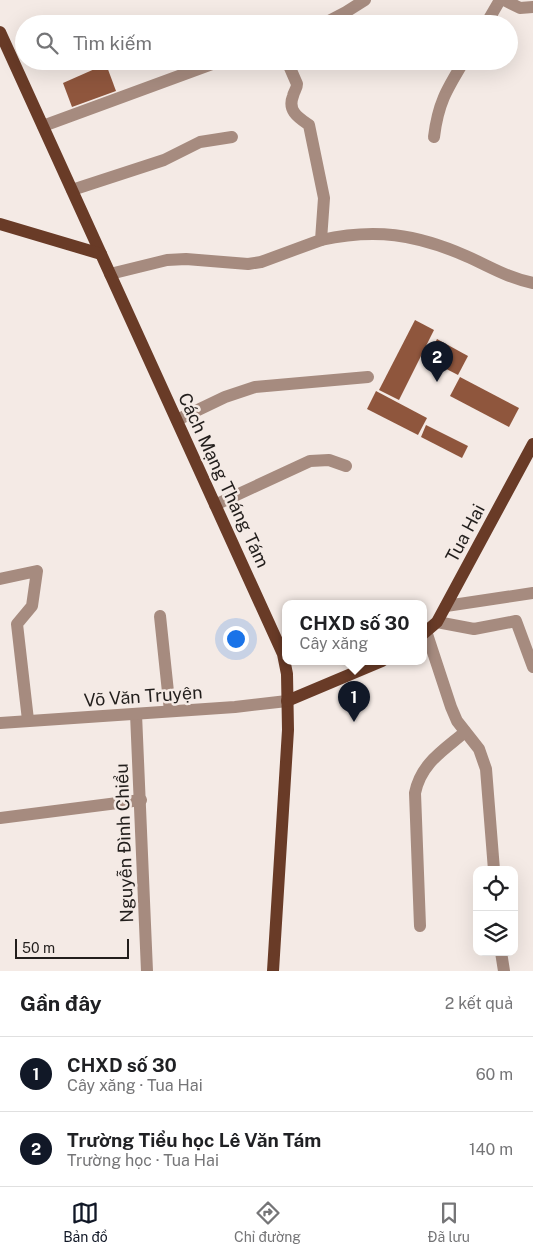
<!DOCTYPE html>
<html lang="vi">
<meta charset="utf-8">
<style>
body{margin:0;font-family:"Public Sans",sans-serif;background:#f2f2f2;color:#202124}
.controls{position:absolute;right:15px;bottom:15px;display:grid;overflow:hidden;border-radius:10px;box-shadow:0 5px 20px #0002}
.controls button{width:45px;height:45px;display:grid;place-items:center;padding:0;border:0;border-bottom:1px solid #e0e0e0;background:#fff;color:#202124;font:25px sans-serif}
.scale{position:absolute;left:15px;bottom:12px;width:114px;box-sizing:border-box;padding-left:5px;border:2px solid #221e1c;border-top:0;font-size:14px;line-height:18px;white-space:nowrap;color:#221e1c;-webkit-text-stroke:4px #f4eae5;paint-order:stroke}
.you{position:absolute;left:235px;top:638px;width:18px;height:18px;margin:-12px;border:4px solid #fff;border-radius:50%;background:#1a73e8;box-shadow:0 0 0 8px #1a73e833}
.badge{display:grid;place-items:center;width:32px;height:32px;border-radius:50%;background:#111827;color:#fff;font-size:16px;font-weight:700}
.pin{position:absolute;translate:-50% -41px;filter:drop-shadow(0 1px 2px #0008)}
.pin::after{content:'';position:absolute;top:26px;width:18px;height:15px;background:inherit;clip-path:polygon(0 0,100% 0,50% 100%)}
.popup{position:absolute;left:282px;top:600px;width:145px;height:65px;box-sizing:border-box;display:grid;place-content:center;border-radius:10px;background:#fff;filter:drop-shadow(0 1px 4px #0005);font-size:16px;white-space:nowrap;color:#757577}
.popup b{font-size:19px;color:#202124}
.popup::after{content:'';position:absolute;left:50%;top:100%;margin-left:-10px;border:10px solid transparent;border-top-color:#fff}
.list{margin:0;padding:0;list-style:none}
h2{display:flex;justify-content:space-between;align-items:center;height:65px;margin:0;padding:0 20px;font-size:21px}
h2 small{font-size:16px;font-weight:400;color:#757577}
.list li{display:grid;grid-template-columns:32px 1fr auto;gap:15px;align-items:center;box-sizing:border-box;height:75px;padding:0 20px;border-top:1px solid #e0e0e0}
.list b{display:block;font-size:19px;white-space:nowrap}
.list p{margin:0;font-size:16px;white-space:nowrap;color:#757577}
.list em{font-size:16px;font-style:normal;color:#757577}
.icon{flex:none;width:28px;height:28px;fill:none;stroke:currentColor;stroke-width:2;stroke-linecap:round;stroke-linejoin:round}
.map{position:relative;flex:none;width:533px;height:971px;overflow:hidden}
.search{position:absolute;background:#fff;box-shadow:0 5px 20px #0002;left:15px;right:15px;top:15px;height:55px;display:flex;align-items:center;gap:12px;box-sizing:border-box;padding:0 18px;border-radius:28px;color:#757577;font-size:19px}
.sheet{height:215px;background:#fff}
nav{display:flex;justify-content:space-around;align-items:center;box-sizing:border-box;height:70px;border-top:1px solid #e0e0e0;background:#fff;font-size:14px;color:#757577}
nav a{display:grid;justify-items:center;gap:2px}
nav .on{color:#111827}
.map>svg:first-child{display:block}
</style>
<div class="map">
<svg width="533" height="971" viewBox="0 0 533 971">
<rect width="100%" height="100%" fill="#f4eae5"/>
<g fill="#8f563d">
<polygon points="106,64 116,91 72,107 63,83"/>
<polygon points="415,320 434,330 399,400 379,390"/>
<polygon points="437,339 468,356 458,375 427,359"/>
<polygon points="460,377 519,408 509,427 450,396"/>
<polygon points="376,391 427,418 418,435 367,409"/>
<polygon points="426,425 468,446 462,458 421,437"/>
</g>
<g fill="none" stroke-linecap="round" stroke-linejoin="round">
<g stroke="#a68b7f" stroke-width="12">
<polyline points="504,0 520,8 533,7"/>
<polyline points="323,24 346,12 365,0"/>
<polyline points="486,24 500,0"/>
<polyline points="43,126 220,61"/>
<path d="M434,137C438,103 447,89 464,61"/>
<polyline points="72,190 164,160 200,142 232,137"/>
<path d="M321,240C375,228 416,234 466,256C489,266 508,278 533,283"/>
<path d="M110,274L167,260L186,259L248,264L261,262L321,240L324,198L309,125C299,118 287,111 293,96C294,91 297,89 297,84L287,61"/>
<polyline points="177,420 225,397 255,387 368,377"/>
<polyline points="215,505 310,461 329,460 346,466"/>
<polyline points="0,579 37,571 32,606 17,624 28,720"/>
<polyline points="446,606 533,593"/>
<polyline points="160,616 170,711"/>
<polyline points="437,622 474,629 516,621 533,667"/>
<polyline points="426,631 451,707 457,721 479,749 486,769 494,870"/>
<polyline points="136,714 147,971"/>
<polyline points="0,723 235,707 287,701"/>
<polyline points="0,818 141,800"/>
<path d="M420,926L415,793C421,763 444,750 465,732"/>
<polyline points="501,952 504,971"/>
</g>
<g stroke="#693b27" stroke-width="12">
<polyline points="0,32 283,654 287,674 288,730 273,971"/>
<polyline points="0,224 101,254"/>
<polyline points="423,634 437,622 533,444"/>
<polyline points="287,701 382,661"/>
</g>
</g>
<g text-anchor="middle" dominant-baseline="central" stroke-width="5" stroke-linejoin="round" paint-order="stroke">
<g font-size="18" fill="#221e1c" stroke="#f4eae5">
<text transform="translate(224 480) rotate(65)">Cách Mạng Tháng Tám</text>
<text transform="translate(465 533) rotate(-62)">Tua Hai</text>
<text transform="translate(143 696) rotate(-4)">Võ Văn Truyện</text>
<text transform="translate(124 843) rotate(-92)">Nguyễn Đình Chiểu</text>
</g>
</g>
</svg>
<div class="controls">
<button><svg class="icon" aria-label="locate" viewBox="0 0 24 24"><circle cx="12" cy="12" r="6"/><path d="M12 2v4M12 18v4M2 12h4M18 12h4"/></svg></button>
<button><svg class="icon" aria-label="layers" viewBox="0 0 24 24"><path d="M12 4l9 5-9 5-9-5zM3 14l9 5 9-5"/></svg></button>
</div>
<div class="scale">50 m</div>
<div class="you"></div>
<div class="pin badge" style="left:354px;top:722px">1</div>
<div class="popup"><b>CHXD số 30</b>Cây xăng</div>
<div class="pin badge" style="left:437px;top:382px">2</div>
<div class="search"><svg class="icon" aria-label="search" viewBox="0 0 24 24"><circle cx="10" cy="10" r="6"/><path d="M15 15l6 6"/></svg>Tìm kiếm</div>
</div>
<section class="sheet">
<h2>Gần đây<small>2 kết quả</small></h2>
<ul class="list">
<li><span class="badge">1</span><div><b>CHXD số 30</b><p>Cây xăng · Tua Hai</p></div><em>60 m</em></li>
<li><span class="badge">2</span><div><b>Trường Tiểu học Lê Văn Tám</b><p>Trường học · Tua Hai</p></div><em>140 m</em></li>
</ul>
</section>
<nav>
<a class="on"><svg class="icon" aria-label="map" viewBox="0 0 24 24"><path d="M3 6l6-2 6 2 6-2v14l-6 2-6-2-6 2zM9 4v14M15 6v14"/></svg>Bản đồ</a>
<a><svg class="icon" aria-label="directions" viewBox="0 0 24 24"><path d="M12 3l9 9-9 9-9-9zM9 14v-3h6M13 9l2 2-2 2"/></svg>Chỉ đường</a>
<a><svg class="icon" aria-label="saved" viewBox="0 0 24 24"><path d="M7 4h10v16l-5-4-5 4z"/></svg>Đã lưu</a>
</nav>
